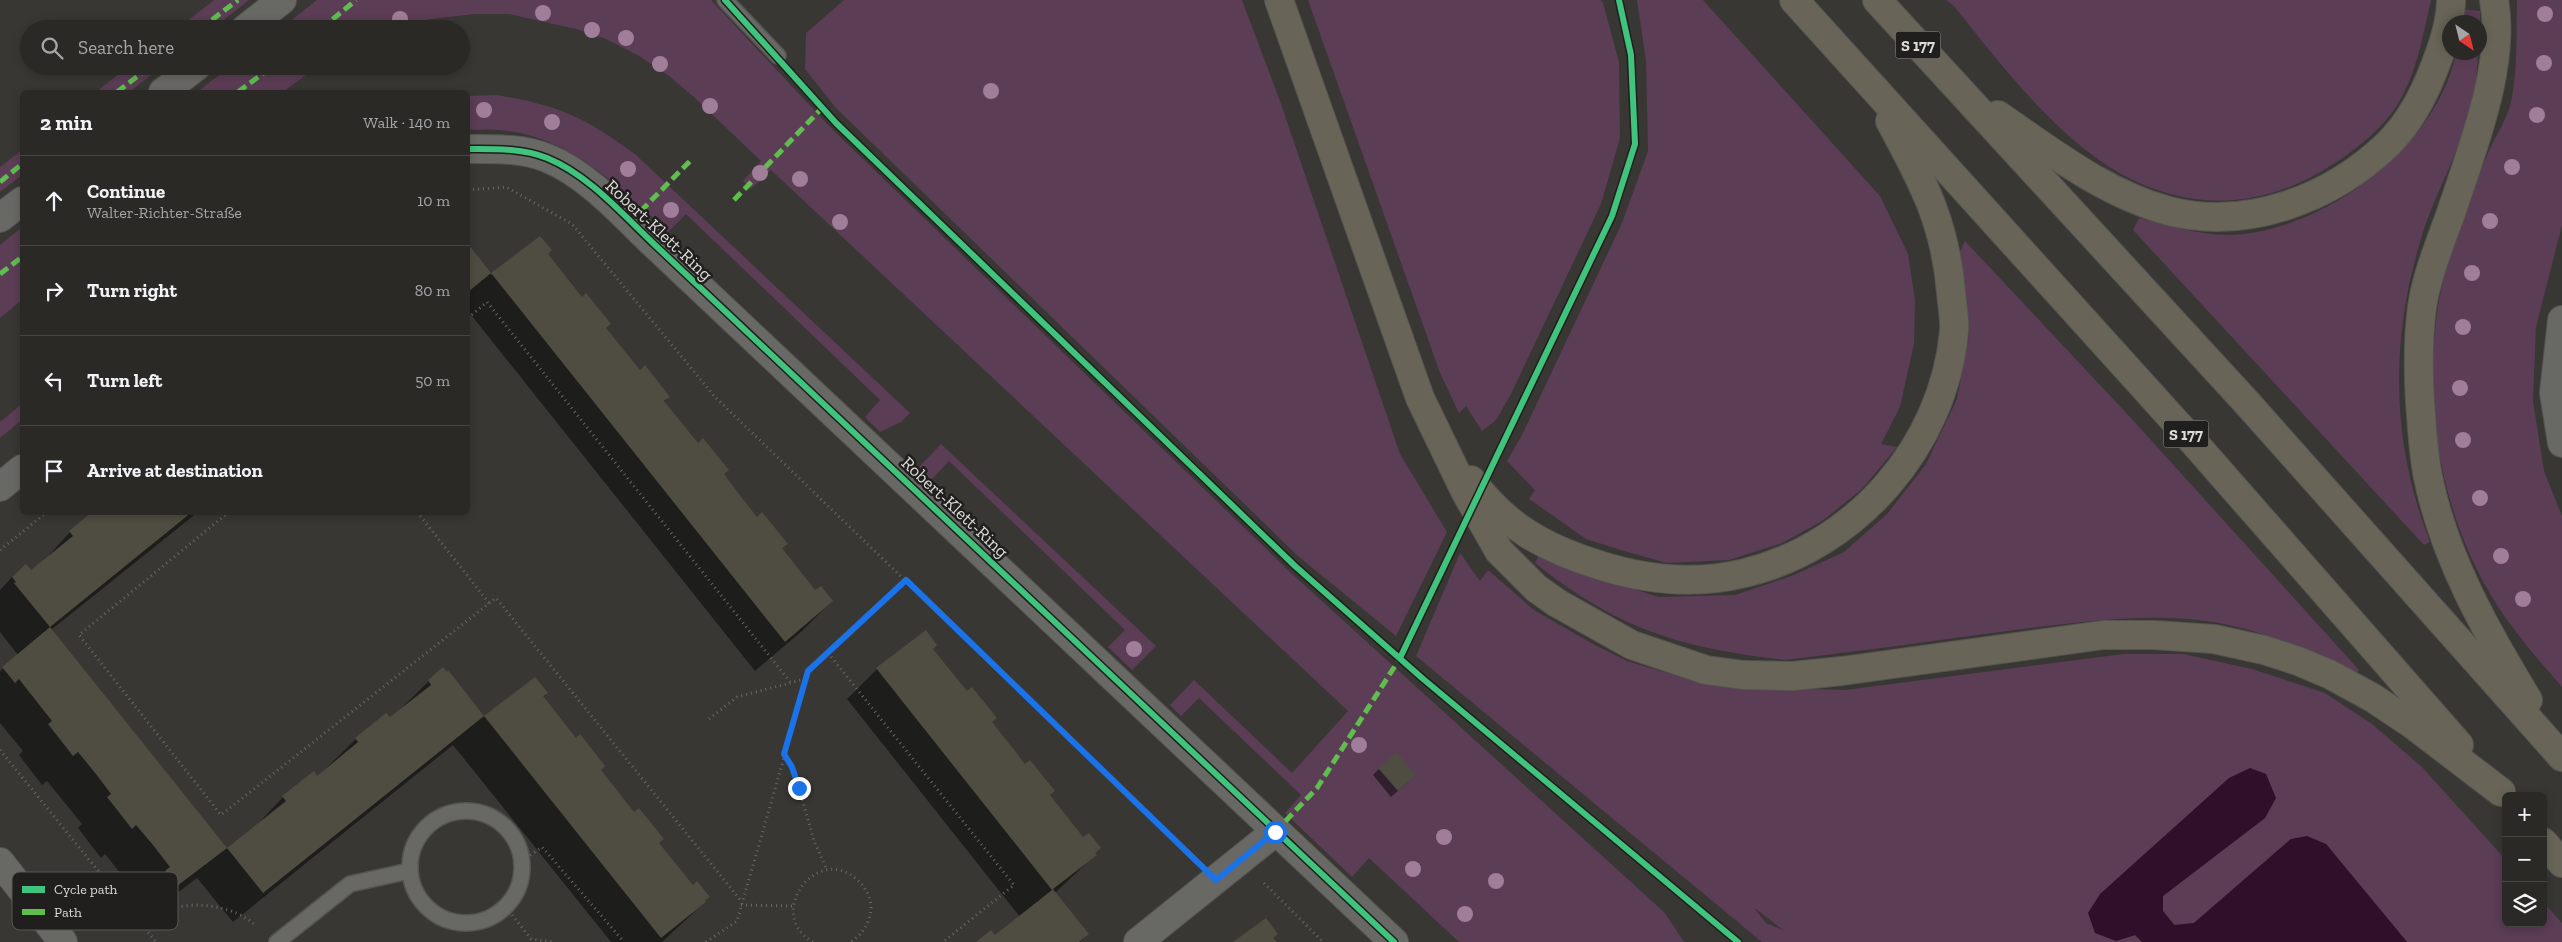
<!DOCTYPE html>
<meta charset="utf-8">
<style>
body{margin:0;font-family:"Zilla Slab",serif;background:#363532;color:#f1f3f6}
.controls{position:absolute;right:15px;bottom:15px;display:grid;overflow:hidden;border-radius:8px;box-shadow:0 2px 8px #0003}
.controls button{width:45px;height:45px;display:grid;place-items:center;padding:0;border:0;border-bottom:1px solid #464543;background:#2a2926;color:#f1f3f6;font:25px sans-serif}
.compass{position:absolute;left:2442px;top:15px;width:45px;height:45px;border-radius:50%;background:#2a2926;box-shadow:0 2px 8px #0003;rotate:145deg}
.stop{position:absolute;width:15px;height:15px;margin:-11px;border:4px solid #1a73e8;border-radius:50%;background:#fff}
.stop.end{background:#1a73e8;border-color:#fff;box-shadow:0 1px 5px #0008}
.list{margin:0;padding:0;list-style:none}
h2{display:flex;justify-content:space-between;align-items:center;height:65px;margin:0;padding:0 20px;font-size:21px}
h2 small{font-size:16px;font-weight:400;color:#a5a6a7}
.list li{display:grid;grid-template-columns:32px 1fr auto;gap:15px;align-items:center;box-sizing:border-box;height:90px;padding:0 20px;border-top:1px solid #464543}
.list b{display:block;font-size:19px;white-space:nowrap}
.list p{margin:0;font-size:16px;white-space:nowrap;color:#a5a6a7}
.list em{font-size:16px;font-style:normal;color:#a5a6a7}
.icon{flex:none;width:28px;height:28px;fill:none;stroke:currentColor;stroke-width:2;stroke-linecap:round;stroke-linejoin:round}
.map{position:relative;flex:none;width:2562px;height:942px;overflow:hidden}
.search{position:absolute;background:#2a2926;box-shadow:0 2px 8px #0003;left:20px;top:20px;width:450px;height:55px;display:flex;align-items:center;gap:12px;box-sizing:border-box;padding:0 18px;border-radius:28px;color:#a5a6a7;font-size:19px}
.panel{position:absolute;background:#2a2926;box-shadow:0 2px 8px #0003;left:20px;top:90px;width:450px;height:425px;border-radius:8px}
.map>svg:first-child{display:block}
</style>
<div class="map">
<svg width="2562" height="942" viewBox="0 0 2562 942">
<rect width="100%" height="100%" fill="#383733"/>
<g fill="#5b3d56" fill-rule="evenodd">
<polygon points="214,0 249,0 212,29 177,29"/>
<polygon points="317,0 711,0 833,130 1290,572 1665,913 1684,942 1459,942 1369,858 1352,877 1285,813 1301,795 1199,698 1181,716 1170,705 1194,680 1292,773 1348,711 771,170 751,189 743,181 761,161 695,98 669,76 639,56 606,39 576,29 509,14 474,14 431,19 392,29 280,29"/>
<polygon points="844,0 1242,0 1280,101 1400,454 1447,532 1396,636 1299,557 836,108 805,69 806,33"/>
<polygon points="1308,0 1601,0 1603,3 1619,62 1620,138 1601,204 1511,394 1496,420 1482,431 1466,406 1459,413 1440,373"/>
<polygon points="1637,0 1703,0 1880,196 1908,254 1915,300 1914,344 1900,407 1881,444 1897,447 1862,489 1822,521 1782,543 1729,560 1667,563 1624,551 1586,539 1529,499 1535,490 1507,461 1522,435 1622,223 1648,151 1646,61"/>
<path d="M1946,0H2431C2423,35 2417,72 2398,104C2383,128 2358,148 2335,163C2267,208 2194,214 2121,174C2055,136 2001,65 1954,6Z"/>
<path d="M2517,0H2562V225L2536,327L2533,401L2544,471L2562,516V687C2534,655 2506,623 2485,585C2429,483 2417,355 2453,245C2463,214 2475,183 2488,153C2495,137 2507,119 2511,102C2518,69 2516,34 2517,0Z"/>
<polygon points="2461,9 2480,11 2480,26 2480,22 2461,22"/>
<path d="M2456,53H2478C2477,64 2477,75 2475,86C2468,137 2439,184 2423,232C2390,337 2390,439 2430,542L2424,545L2133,230L2139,218C2174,227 2208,238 2243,234C2333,224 2438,143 2456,53Z"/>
<polygon points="129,66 163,66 129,92 96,92"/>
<polygon points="231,66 318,66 283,92 197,92"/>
<path d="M496,95C558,105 585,117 636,155L910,413L901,422L880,432L865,417L880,400L686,214L668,232C606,176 559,123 468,130V96Z"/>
<polygon points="22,150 22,175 0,192 0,167"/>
<polygon points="22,227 22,300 0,318 0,245"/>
<path d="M1965,241L2131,418L2359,670L2355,674C2309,650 2258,628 2206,621C2140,612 2072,623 2007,631C1933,641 1860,651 1786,660C1681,648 1619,630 1535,563L1540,553L1578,572L1659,597L1735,595L1794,575L1844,552L1888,513L1926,464L1957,399L1969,335L1960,251Z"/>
<polygon points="22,404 22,420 0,438 0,422"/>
<polygon points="941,444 1156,646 1132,670 1108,647 1125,630 949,461 931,480 918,468"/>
<path d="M1460,553L1480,581L1488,570L1534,610L1593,644L1627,661L1694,681L1753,687L1845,690L2123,654H2183L2252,669L2325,693L2372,724L2422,767L2506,860V923H2543V902L2562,923V942H2407L2326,844L2291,839L2194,923L2175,925L2163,911V896L2265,818L2266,774L2116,941L2135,935L2142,942H1762L1416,656ZM1755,909H1756L1783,930L1766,923Z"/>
</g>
<polygon fill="#2e102a" points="2250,768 2266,774 2276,798 2265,818 2163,896 2163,911 2174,925 2194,923 2291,839 2307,836 2326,844 2407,942 2142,942 2135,935 2116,941 2095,933 2088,913 2100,894 2229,778"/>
<g fill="#0007">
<polygon points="540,238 546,255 640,372 669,397 664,402 815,591 832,601 802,631 755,671 468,311 468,246 491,275"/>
<polygon points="94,512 198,512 51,630 226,849 254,828 283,797 314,773 317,777 356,739 390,719 429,681 448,672 484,717 535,679 542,697 705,902 662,942 611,942 453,745 233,922 197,878 147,916 136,902 140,898 105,854 101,858 78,828 82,824 47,781 42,785 19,755 23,751 0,723 0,671 18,655 0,632 0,590 12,577 31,572 41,564 70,532"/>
<polygon points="925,632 932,649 1095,855 1055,893 1088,934 1080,942 978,942 995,937 1020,917 847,699 877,669"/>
<polygon points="1379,769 1408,782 1391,797 1373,775"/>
</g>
<g fill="#4f4c41">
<polygon points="540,236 552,250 548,254 582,297 586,293 611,324 606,328 640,370 645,365 670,397 664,401 698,443 703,438 729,470 724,474 742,498 757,517 762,512 788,544 782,548 815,590 821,586 833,601 785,642 491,273"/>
<polygon points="468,244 491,273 468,292"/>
<polygon points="92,512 192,512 50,627 14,583 16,582 12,577 26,564 31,570 73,536 69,531"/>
<polygon points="50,627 227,848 177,886 165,871 170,867 153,845 136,825 132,829 107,797 111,794 96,774 78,752 73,756 48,724 52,721 19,679 15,683 2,667"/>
<polygon points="926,630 937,645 933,649 967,691 972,687 997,718 992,722 1025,764 1030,760 1055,791 1050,795 1083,837 1089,833 1101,848 1095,853 1097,855 1053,889 1089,934 1079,942 976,942 991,930 995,935 1052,890 876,668"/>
<polygon points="443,667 447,672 448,670 484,716 263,893 227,848 286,801 282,796 314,771 317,776 358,742 355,738 386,713 390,717 431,685 428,680"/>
<polygon points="535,677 548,693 543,696 576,738 580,734 605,766 601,770 634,812 639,808 664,839 659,843 693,885 697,881 710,897 705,900 706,902 661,938 484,716"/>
<polygon points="1397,752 1416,775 1398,791 1378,768"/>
<polygon points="1266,918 1278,934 1273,938 1277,942 1233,942"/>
</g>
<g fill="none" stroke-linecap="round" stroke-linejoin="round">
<g stroke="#555451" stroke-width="18">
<g id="service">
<polyline points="725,0 778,56"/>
<circle cx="466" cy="867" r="56"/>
<polyline points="277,942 350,884 409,871"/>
</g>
</g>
<g stroke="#555451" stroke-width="30">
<g id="minor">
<path d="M468,149C494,149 522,148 547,158C589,175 623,215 655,245L1394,942"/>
<polyline points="2562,320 2554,393 2562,443"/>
<polyline points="0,487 22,469"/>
<polyline points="0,862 63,942"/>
<polyline points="1138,942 1275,832"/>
</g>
</g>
<g stroke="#555451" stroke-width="30">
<g id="tertiary">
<polyline points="245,29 282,0"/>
<polyline points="163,92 197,66"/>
<polyline points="0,218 22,201"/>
</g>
</g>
<g stroke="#555451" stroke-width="30">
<g id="trunk">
<polyline points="1279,0 1420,398 1465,491 1499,551 1536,588 1557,603 1632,645 1706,670 1743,675 1793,676 1842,671 2103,635 2154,635 2214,639 2264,650 2298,661 2331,675 2373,698 2412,724 2501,792"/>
<polyline points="1794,0 2190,438 2459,745"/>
<polyline points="1877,0 2248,404 2562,757"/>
<path d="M2494,0C2506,65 2472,149 2452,210C2441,241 2427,274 2422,307C2418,338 2418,370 2420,402C2422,426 2423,452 2428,477C2444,557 2486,631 2528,700"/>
<path d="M1998,115C2052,152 2105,194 2169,211C2248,231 2332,198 2388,144C2409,123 2425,93 2435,66C2443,46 2451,22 2451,0"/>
<path d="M1471,480C1505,526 1544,548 1599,565C1646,580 1696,585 1745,573C1856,546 1944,446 1954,331C1955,319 1952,305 1951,292C1945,222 1923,182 1890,121"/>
<polyline points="2543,842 2562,863"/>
</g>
</g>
<g stroke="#696866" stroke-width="3" stroke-dasharray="1 4" stroke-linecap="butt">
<polyline points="468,190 506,187 572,224 715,397 1192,857"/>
<polyline points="468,318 487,302 791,683"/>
<polyline points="229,512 79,635 221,815 496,598 742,902"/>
<polyline points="417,512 489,603"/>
<polyline points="0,550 47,512"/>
<polyline points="828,653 1014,885 943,942"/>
<polyline points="709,719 737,697 805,679"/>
<polyline points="0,750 156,942"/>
<polyline points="784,754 793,767 814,841 827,870"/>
<polyline points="522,861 542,847 624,942"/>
<polyline points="1264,883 1323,942"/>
<polyline points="741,905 793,906"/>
<polyline points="506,907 531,939 555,942"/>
<path d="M140,923C150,918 161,912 172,909C197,900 237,907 256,926"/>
<polyline points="706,942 737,921 809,671 906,580"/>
<path d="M813,942C765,915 815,845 855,878C864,885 871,896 871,908C870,922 863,935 850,942"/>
</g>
<use href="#service" stroke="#686865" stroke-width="15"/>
<use href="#minor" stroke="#686865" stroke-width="28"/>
<use href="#tertiary" stroke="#686865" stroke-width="28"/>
<use href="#trunk" stroke="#686558" stroke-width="28"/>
<g stroke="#5fbe4e" stroke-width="5" stroke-dasharray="10 5" stroke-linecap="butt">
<polyline points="200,29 238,0"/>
<polyline points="321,29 356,0"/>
<polyline points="117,92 151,66"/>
<polyline points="238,92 273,66"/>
<polyline points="0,182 22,164"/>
<polyline points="734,200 823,107"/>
<polyline points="630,222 691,160"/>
<polyline points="0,274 22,257"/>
<polyline points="1275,832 1317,788 1402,655"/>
</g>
<g stroke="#201f1d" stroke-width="9">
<g id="cycleway">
<polyline points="725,0 836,123 1295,566 1422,678 1738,942"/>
<path d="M468,149C494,149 522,148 547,158C589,175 623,215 655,245L1394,942"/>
<polyline points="1400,658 1612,216 1635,144 1631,55 1619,0"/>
</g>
</g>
<use href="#cycleway" stroke="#40c37c" stroke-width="6"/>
</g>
<g fill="#a07d98">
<circle cx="543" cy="13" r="8"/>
<circle cx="2545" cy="14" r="8"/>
<circle cx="400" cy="19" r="8"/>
<circle cx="592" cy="30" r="8"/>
<circle cx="626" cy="38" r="8"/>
<circle cx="2544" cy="63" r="8"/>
<circle cx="660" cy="64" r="8"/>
<circle cx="991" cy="91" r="8"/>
<circle cx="710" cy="106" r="8"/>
<circle cx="484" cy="110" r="8"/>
<circle cx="2537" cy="115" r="8"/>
<circle cx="552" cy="122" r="8"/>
<circle cx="2512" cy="167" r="8"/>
<circle cx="628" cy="169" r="8"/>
<circle cx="760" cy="173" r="8"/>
<circle cx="800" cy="179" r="8"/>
<circle cx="671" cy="210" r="8"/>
<circle cx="2490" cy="221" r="8"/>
<circle cx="840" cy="222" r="8"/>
<circle cx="2472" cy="273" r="8"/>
<circle cx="2463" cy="327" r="8"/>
<circle cx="2460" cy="388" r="8"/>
<circle cx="2463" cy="440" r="8"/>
<circle cx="2480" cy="498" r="8"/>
<circle cx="2501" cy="556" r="8"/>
<circle cx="2523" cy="599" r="8"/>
<circle cx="1134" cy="649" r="8"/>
<circle cx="1359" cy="745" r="8"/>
<circle cx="1444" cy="837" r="8"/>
<circle cx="1413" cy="869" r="8"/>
<circle cx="1496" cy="881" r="8"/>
<circle cx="1465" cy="914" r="8"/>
</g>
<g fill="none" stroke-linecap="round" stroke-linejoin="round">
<polyline stroke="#1a73e8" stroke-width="6" points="799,788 792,767 784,754 808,671 906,580 1216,880 1275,832"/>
</g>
<g text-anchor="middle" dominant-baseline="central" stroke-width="5" stroke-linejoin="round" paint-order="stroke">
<g fill="#201f1d" stroke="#a4a3a1" stroke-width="1">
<rect x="1895.5" y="31.5" width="45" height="27" rx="4"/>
<rect x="2163.5" y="420.5" width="45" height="27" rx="4"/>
</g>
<g font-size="16" font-weight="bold" fill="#dddcd9">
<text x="1918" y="45">S 177</text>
<text x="2186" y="434">S 177</text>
</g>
<g font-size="18" fill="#dddcd9" stroke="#201f1d">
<text transform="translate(659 230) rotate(43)">Robert-Klett-Ring</text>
<text transform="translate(955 507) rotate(43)">Robert-Klett-Ring</text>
</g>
</g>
<rect x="12" y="872" width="166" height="58" rx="8" fill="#201f1d" stroke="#595855" stroke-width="1"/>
<rect x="22" y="886" width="23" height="7" fill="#40c37c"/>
<rect x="22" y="909" width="23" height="6" fill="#5fbe4e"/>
<g font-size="14" fill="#dddcd9">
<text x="54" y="894">Cycle path</text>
<text x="54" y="917">Path</text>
</g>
</svg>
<div class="controls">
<button>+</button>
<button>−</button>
<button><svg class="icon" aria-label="layers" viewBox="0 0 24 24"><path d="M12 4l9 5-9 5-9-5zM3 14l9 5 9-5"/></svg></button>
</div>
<svg class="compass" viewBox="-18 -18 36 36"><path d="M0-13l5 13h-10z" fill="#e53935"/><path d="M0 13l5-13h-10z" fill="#a5a6a7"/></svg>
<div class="stop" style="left:1275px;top:832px"></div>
<div class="stop end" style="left:799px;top:788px"></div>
<div class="search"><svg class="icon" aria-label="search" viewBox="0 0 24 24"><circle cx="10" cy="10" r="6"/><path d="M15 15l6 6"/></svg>Search here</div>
<section class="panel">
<h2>2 min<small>Walk · 140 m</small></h2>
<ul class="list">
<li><svg class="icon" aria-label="ahead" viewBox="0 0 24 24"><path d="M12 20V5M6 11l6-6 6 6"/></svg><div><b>Continue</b><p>Walter-Richter-Straße</p></div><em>10 m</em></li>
<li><svg class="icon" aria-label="right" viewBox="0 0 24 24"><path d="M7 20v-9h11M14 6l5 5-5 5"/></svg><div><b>Turn right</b></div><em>80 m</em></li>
<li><svg class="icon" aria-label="left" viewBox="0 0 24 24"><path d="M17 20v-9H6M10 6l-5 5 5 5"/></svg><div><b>Turn left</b></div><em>50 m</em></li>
<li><svg class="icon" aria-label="arrive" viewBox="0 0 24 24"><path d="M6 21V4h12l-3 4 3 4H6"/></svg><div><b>Arrive at destination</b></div></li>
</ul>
</section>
</div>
